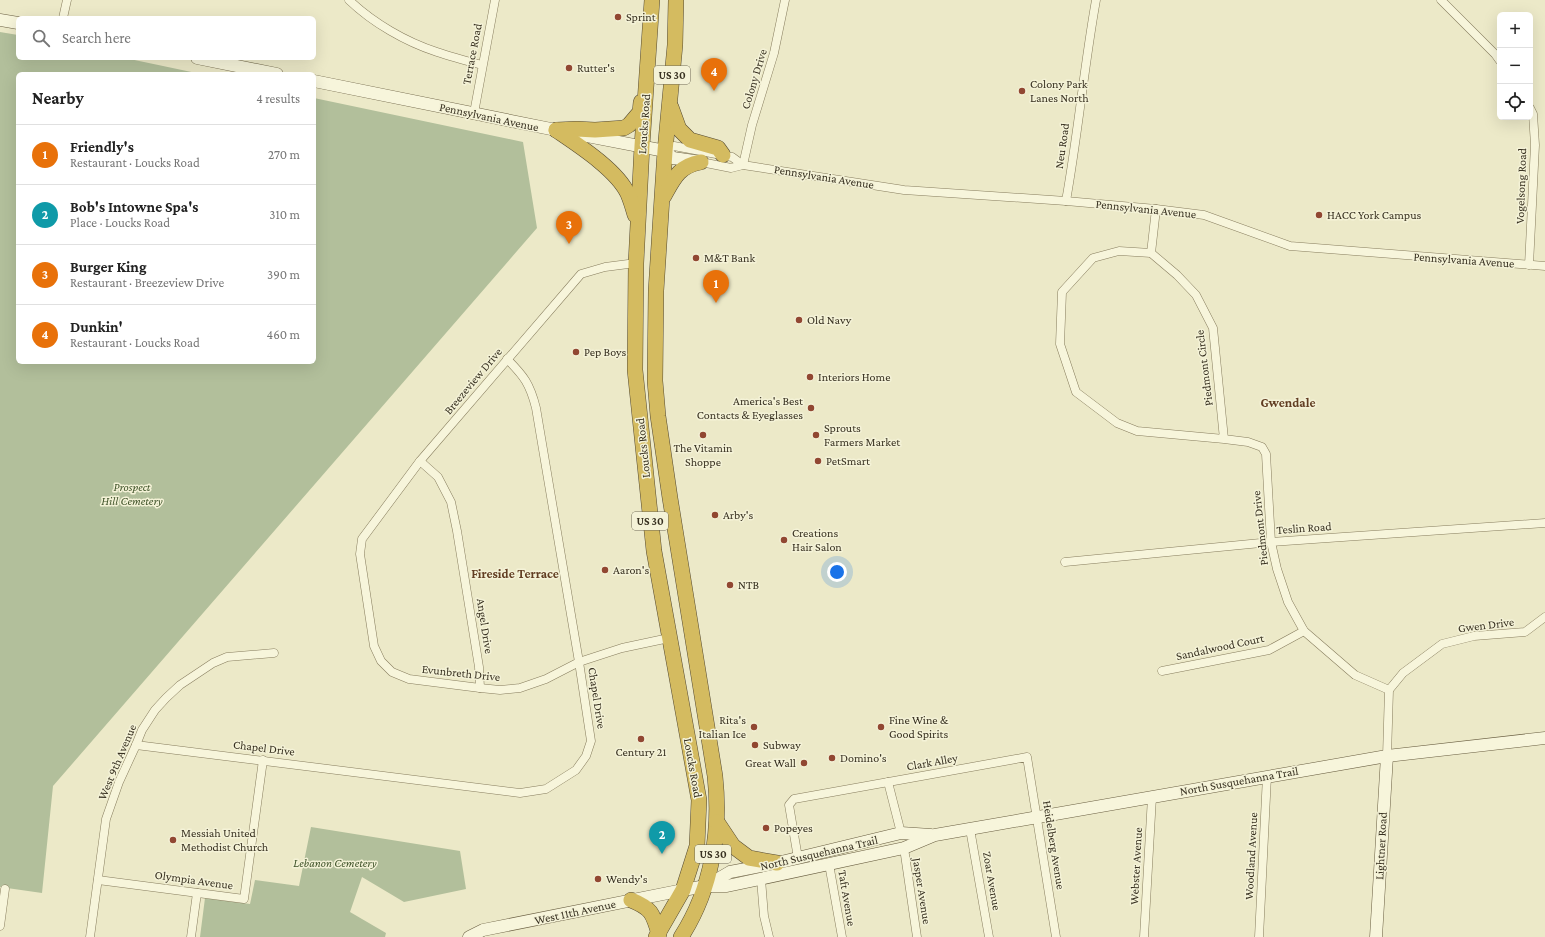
<!DOCTYPE html>
<meta charset="utf-8">
<style>
body{margin:0;font-family:"Crimson Pro",serif;background:#f6f6f6;color:#222}
.controls{position:absolute;right:12px;top:12px;display:grid;overflow:hidden;border-radius:6px;box-shadow:0 4px 16px #0002}
.controls button{width:36px;height:36px;display:grid;place-items:center;padding:0;border:0;border-bottom:1px solid #e0e0e0;background:#fff;color:#222;font:20px sans-serif}
.you{position:absolute;left:837px;top:572px;width:14px;height:14px;margin:-10px;border:3px solid #fff;border-radius:50%;background:#1a73e8;box-shadow:0 0 0 6px #1a73e833}
.badge{display:grid;place-items:center;width:26px;height:26px;border-radius:50%;background:#914732;color:#fff;font-size:13px;font-weight:700}
.pin{position:absolute;translate:-50% -33px;filter:drop-shadow(0 1px 2px #0008)}
.pin::after{content:'';position:absolute;top:21px;width:14px;height:12px;background:inherit;clip-path:polygon(0 0,100% 0,50% 100%)}
.list{margin:0;padding:0;list-style:none}
h2{display:flex;justify-content:space-between;align-items:center;height:52px;margin:0;padding:0 16px;font-size:17px}
h2 small{font-size:13px;font-weight:400;color:#767676}
.list li{display:grid;grid-template-columns:26px 1fr auto;gap:12px;align-items:center;box-sizing:border-box;height:60px;padding:0 16px;border-top:1px solid #e0e0e0}
.list b{display:block;font-size:15px;white-space:nowrap}
.list p{margin:0;font-size:13px;white-space:nowrap;color:#767676}
.list em{font-size:13px;font-style:normal;color:#767676}
.icon{flex:none;width:22px;height:22px;fill:none;stroke:currentColor;stroke-width:2;stroke-linecap:round;stroke-linejoin:round}
.map{position:relative;flex:none;width:1545px;height:937px;overflow:hidden}
.search{position:absolute;background:#fff;box-shadow:0 4px 16px #0002;left:16px;top:16px;width:300px;height:44px;display:flex;align-items:center;gap:10px;box-sizing:border-box;padding:0 14px;border-radius:6px;color:#767676;font-size:15px}
.panel{position:absolute;background:#fff;box-shadow:0 4px 16px #0002;left:16px;top:72px;width:300px;height:292px;border-radius:6px}
.map>svg:first-child{display:block}
</style>
<div class="map">
<svg width="1545" height="937" viewBox="0 0 1545 937">
<rect width="100%" height="100%" fill="#ece9c8"/>
<g fill="#b2bf9b">
<polygon points="0,32 18,35 18,58 125,58 201,74 18,74 18,362 314,362 314,98 523,142 537,228 53,786 42,893 0,887"/>
<polygon points="311,827 460,851 466,889 404,902 362,877 350,912 386,933 385,937 200,937 205,898 250,904 255,880 299,886"/>
</g>
<g fill="none" stroke-linecap="round" stroke-linejoin="round">
<g stroke="#877d5e" stroke-width="9">
<g id="street">
<path d="M349,0C373,23 406,42 437,52C452,57 467,61 482,65"/>
<polyline points="1441,0 1495,54 1500,61"/>
<polyline points="63,18 67,0"/>
<polyline points="474,113 495,0"/>
<polyline points="665,151 674,146 732,157 743,165"/>
<polyline points="701,162 731,168 743,165 904,190 1066,201 1156,209 1204,215 1290,246 1545,266"/>
<polyline points="743,165 752,125 774,53 785,0"/>
<path d="M1066,201C1078,134 1084,67 1096,0"/>
<polyline points="1151,253 1156,209"/>
<polyline points="636,263 605,267 581,274 420,461 362,539 360,554 374,646 381,661 392,672 409,679 480,688 500,690 520,688 546,679 579,662 622,648 669,638"/>
<polyline points="1529,265 1535,145 1533,114 1530,108"/>
<polyline points="1224,439 1213,328 1196,295 1177,275 1151,253 1119,251 1093,258 1062,292 1060,344 1076,392 1117,423 1137,431 1224,439 1248,442 1262,447 1266,454 1271,542 1277,569 1288,602 1304,631 1355,675 1389,690"/>
<polyline points="420,461 438,477 451,502 457,531 479,667 480,688"/>
<polyline points="1065,562 1271,542 1545,523"/>
<polyline points="1162,671 1269,650 1304,631"/>
<path d="M136,745L520,793L546,789L576,770L586,756L591,741L579,662L536,408C530,384 524,376 507,359"/>
<polyline points="1387,756 1389,690 1403,673 1442,644 1474,636 1525,632 1545,617"/>
<polyline points="888,782 901,833"/>
<polyline points="970,829 989,937"/>
<polyline points="904,848 917,937"/>
<polyline points="798,858 789,805 794,799 1027,757 1056,937"/>
<polyline points="829,864 842,937"/>
<polyline points="761,879 764,916 769,937"/>
<polyline points="98,880 244,899 263,760"/>
<polyline points="0,926 5,889"/>
<polyline points="90,937 106,819 119,782 136,745 142,730 155,710 166,698 180,685 213,663 227,657 274,653"/>
<polyline points="191,937 197,893"/>
<polyline points="1144,937 1152,797"/>
<polyline points="1259,937 1267,776"/>
</g>
</g>
<g stroke="#695e41" stroke-width="13">
<g id="secondary">
<polyline points="0,20 18,23"/>
<polyline points="197,58 277,74"/>
<polyline points="314,81 556,130 665,151 673,158 701,162"/>
<polyline points="706,886 730,872 777,863 901,833 931,835"/>
<polyline points="469,937 483,930 683,890 706,886 727,886 904,848 935,835 1387,756 1545,738"/>
<polyline points="1376,937 1387,756"/>
</g>
</g>
<g stroke="#554a32" stroke-width="16">
<g id="highway">
<polyline points="652,0 642,146 636,263 635,370 654,551 699,800 697,846 683,890 656,937"/>
<path d="M676,0L675,45L665,151L656,291L655,381L658,416L670,498L715,776C721,832 712,889 681,937"/>
<polyline points="671,107 679,129 690,140 718,148 723,155"/>
<polyline points="556,130 577,129 595,130 624,128 629,125 640,112 641,102"/>
<path d="M556,130C578,145 617,170 628,194C631,201 633,208 635,215"/>
<path d="M664,196C674,178 679,166 701,162"/>
<polyline points="717,822 733,846 749,858 777,863"/>
<path d="M631,900C651,908 653,913 659,934"/>
</g>
</g>
<use href="#street" stroke="#f7f5db" stroke-width="8"/>
<use href="#secondary" stroke="#f7f5db" stroke-width="12"/>
<use href="#highway" stroke="#d4bb60" stroke-width="15"/>
</g>
<g fill="#914732" stroke="#f4f2d7" stroke-width="1.5">
<circle cx="618" cy="17" r="4"/>
<circle cx="569" cy="68" r="4"/>
<circle cx="1022" cy="91" r="4"/>
<circle cx="1319" cy="215" r="4"/>
<circle cx="696" cy="258" r="4"/>
<circle cx="799" cy="320" r="4"/>
<circle cx="576" cy="352" r="4"/>
<circle cx="810" cy="377" r="4"/>
<circle cx="811" cy="408" r="4"/>
<circle cx="703" cy="435" r="4"/>
<circle cx="816" cy="435" r="4"/>
<circle cx="818" cy="461" r="4"/>
<circle cx="715" cy="515" r="4"/>
<circle cx="784" cy="540" r="4"/>
<circle cx="605" cy="570" r="4"/>
<circle cx="730" cy="585" r="4"/>
<circle cx="754" cy="727" r="4"/>
<circle cx="881" cy="727" r="4"/>
<circle cx="641" cy="739" r="4"/>
<circle cx="755" cy="745" r="4"/>
<circle cx="832" cy="758" r="4"/>
<circle cx="804" cy="763" r="4"/>
<circle cx="766" cy="828" r="4"/>
<circle cx="173" cy="840" r="4"/>
<circle cx="598" cy="879" r="4"/>
</g>
<g text-anchor="middle" dominant-baseline="central" stroke-width="3" stroke-linejoin="round" paint-order="stroke">
<g fill="#f4f2d7" stroke="#706b58" stroke-width="1">
<rect x="654" y="66" width="36" height="18" rx="3"/>
<rect x="632" y="512" width="36" height="18" rx="3"/>
<rect x="695" y="845" width="36" height="18" rx="3"/>
</g>
<g font-size="11" font-weight="bold" fill="#383121">
<text x="672" y="75">US 30</text>
<text x="650" y="521">US 30</text>
<text x="713" y="854">US 30</text>
</g>
<g font-size="12" fill="#383121" stroke="#f4f2d7" text-anchor="start">
<text x="626" y="17">Sprint</text>
<text x="577" y="68">Rutter's</text>
<text x="1030" y="84">Colony Park<tspan x="1030" dy="14">Lanes North</tspan></text>
<text x="1327" y="215">HACC York Campus</text>
<text x="704" y="258">M&amp;T Bank</text>
<text x="807" y="320">Old Navy</text>
<text x="584" y="352">Pep Boys</text>
<text x="818" y="377">Interiors Home</text>
<text x="803" y="401" text-anchor="end">America's Best<tspan x="803" dy="14">Contacts &amp; Eyeglasses</tspan></text>
<text x="824" y="428">Sprouts<tspan x="824" dy="14">Farmers Market</tspan></text>
<text x="703" y="448" text-anchor="middle">The Vitamin<tspan x="703" dy="14">Shoppe</tspan></text>
<text x="826" y="461">PetSmart</text>
<text x="723" y="515">Arby's</text>
<text x="792" y="533">Creations<tspan x="792" dy="14">Hair Salon</tspan></text>
<text x="613" y="570">Aaron's</text>
<text x="738" y="585">NTB</text>
<text x="746" y="720" text-anchor="end">Rita's<tspan x="746" dy="14">Italian Ice</tspan></text>
<text x="889" y="720">Fine Wine &amp;<tspan x="889" dy="14">Good Spirits</tspan></text>
<text x="763" y="745">Subway</text>
<text x="641" y="752" text-anchor="middle">Century 21</text>
<text x="840" y="758">Domino's</text>
<text x="796" y="763" text-anchor="end">Great Wall</text>
<text x="774" y="828">Popeyes</text>
<text x="181" y="833">Messiah United<tspan x="181" dy="14">Methodist Church</tspan></text>
<text x="606" y="879">Wendy's</text>
</g>
<g font-size="12" fill="#383121" stroke="#f4f2d7">
<text transform="translate(472 54) rotate(-79)">Terrace Road</text>
<text transform="translate(754 79) rotate(-73)">Colony Drive</text>
<text transform="translate(489 117) rotate(12)">Pennsylvania Avenue</text>
<text transform="translate(644 124) rotate(-86)">Loucks Road</text>
<text transform="translate(1062 146) rotate(-82)">Neu Road</text>
<text transform="translate(824 177) rotate(9)">Pennsylvania Avenue</text>
<text transform="translate(1521 186) rotate(-88)">Vogelsong Road</text>
<text transform="translate(1146 209) rotate(6)">Pennsylvania Avenue</text>
<text transform="translate(1464 260) rotate(4)">Pennsylvania Avenue</text>
<text transform="translate(1204 368) rotate(-97)">Piedmont Circle</text>
<text transform="translate(473 381) rotate(-50)">Breezeview Drive</text>
<text transform="translate(643 448) rotate(-96)">Loucks Road</text>
<text transform="translate(1260 528) rotate(-96)">Piedmont Drive</text>
<text transform="translate(1304 528) rotate(-4)">Teslin Road</text>
<text transform="translate(1486 625) rotate(-7)">Gwen Drive</text>
<text transform="translate(485 626) rotate(81)">Angel Drive</text>
<text transform="translate(1220 647) rotate(-12)">Sandalwood Court</text>
<text transform="translate(461 673) rotate(6)">Evunbreth Drive</text>
<text transform="translate(597 698) rotate(81)">Chapel Drive</text>
<text transform="translate(264 748) rotate(7)">Chapel Drive</text>
<text transform="translate(117 762) rotate(-67)">West 9th Avenue</text>
<text transform="translate(932 762) rotate(-10)">Clark Alley</text>
<text transform="translate(693 768) rotate(80)">Loucks Road</text>
<text transform="translate(1239 781) rotate(-10)">North Susquehanna Trail</text>
<text transform="translate(1054 845) rotate(81)">Heidelberg Avenue</text>
<text transform="translate(1381 846) rotate(-87)">Lightner Road</text>
<text transform="translate(819 853) rotate(-13)">North Susquehanna Trail</text>
<text transform="translate(1251 856) rotate(-87)">Woodland Avenue</text>
<text transform="translate(1136 866) rotate(-87)">Webster Avenue</text>
<text transform="translate(194 880) rotate(8)">Olympia Avenue</text>
<text transform="translate(992 881) rotate(80)">Zoar Avenue</text>
<text transform="translate(922 891) rotate(81)">Jasper Avenue</text>
<text transform="translate(847 898) rotate(80)">Taft Avenue</text>
<text transform="translate(575 912) rotate(-12)">West 11th Avenue</text>
</g>
<g font-size="12" font-style="italic" fill="#3f5329" stroke="#f4f2d7">
<text x="132" y="487">Prospect<tspan x="132" dy="14">Hill Cemetery</tspan></text>
<text x="335" y="863">Lebanon Cemetery</text>
</g>
<g font-size="13" font-weight="bold" fill="#623e23" stroke="#f4f2d7">
<text x="1288" y="402">Gwendale</text>
<text x="515" y="573">Fireside Terrace</text>
</g>
</g>
</svg>
<div class="controls">
<button>+</button>
<button>−</button>
<button><svg class="icon" aria-label="locate" viewBox="0 0 24 24"><circle cx="12" cy="12" r="6"/><path d="M12 2v4M12 18v4M2 12h4M18 12h4"/></svg></button>
</div>
<div class="you"></div>
<div class="pin badge" style="left:716px;top:303px;background:#e8710a">1</div>
<div class="pin badge" style="left:662px;top:854px;background:#0f9aa8">2</div>
<div class="pin badge" style="left:569px;top:244px;background:#e8710a">3</div>
<div class="pin badge" style="left:714px;top:91px;background:#e8710a">4</div>
<div class="search"><svg class="icon" aria-label="search" viewBox="0 0 24 24"><circle cx="10" cy="10" r="6"/><path d="M15 15l6 6"/></svg>Search here</div>
<section class="panel">
<h2>Nearby<small>4 results</small></h2>
<ul class="list">
<li><span class="badge" style="background:#e8710a">1</span><div><b>Friendly's</b><p>Restaurant · Loucks Road</p></div><em>270 m</em></li>
<li><span class="badge" style="background:#0f9aa8">2</span><div><b>Bob's Intowne Spa's</b><p>Place · Loucks Road</p></div><em>310 m</em></li>
<li><span class="badge" style="background:#e8710a">3</span><div><b>Burger King</b><p>Restaurant · Breezeview Drive</p></div><em>390 m</em></li>
<li><span class="badge" style="background:#e8710a">4</span><div><b>Dunkin'</b><p>Restaurant · Loucks Road</p></div><em>460 m</em></li>
</ul>
</section>
</div>
